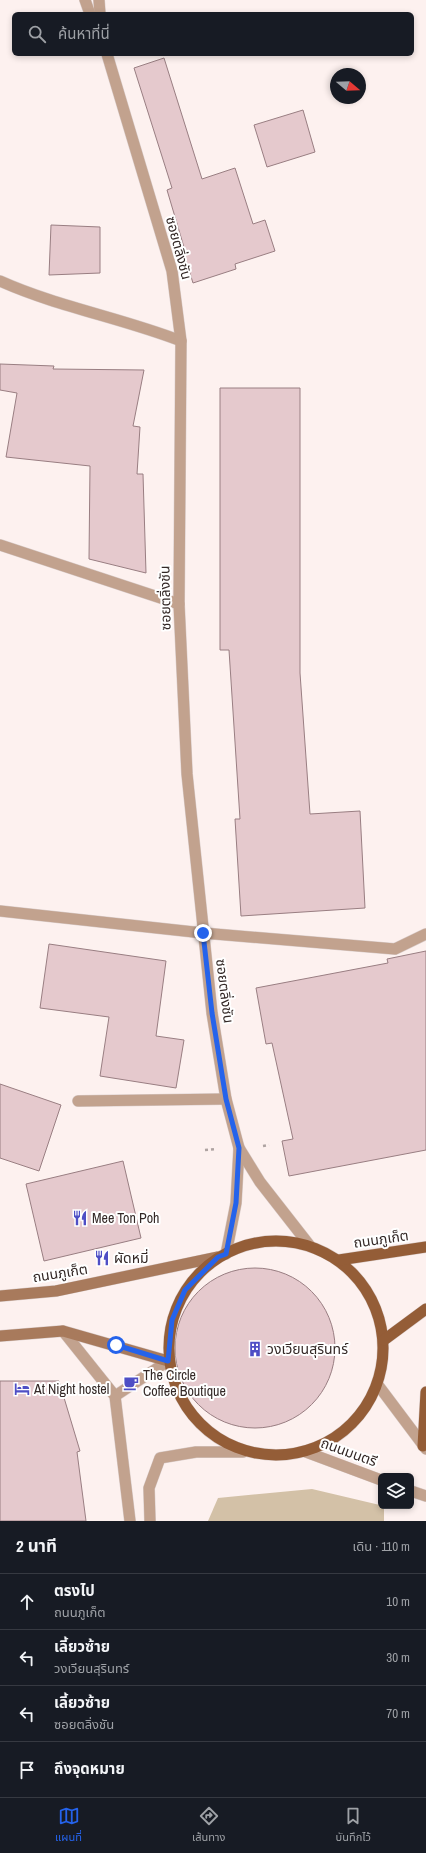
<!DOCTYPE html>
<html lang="th">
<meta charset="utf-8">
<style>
body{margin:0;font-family:"Archivo Narrow","Noto Sans Thai",sans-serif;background:#242831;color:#f1f3f6}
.controls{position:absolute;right:12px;bottom:12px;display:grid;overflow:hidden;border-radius:6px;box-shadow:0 2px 6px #0003}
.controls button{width:36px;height:36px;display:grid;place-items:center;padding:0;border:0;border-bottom:1px solid #363941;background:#171b24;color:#f1f3f6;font:20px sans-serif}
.compass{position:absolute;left:330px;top:68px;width:36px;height:36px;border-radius:50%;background:#171b24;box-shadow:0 2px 6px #0003;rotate:109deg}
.stop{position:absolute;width:12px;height:12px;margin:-9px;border:3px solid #2563eb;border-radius:50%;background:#fff}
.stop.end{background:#2563eb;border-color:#fff;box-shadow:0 1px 4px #0008}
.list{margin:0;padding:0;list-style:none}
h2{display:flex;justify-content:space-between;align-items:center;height:52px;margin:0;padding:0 16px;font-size:17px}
h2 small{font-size:13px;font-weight:400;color:#9ea1a6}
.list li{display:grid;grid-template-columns:26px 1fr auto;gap:12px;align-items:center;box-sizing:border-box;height:56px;padding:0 16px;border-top:1px solid #363941}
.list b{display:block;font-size:15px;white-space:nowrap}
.list p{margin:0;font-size:13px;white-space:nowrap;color:#9ea1a6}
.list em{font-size:13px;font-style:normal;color:#9ea1a6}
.icon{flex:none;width:22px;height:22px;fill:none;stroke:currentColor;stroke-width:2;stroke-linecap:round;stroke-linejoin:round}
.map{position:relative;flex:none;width:426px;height:1521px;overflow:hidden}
.search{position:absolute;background:#171b24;box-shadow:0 2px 6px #0003;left:12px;right:12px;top:12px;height:44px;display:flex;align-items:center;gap:10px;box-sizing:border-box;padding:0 14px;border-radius:6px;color:#9ea1a6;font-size:15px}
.sheet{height:276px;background:#171b24}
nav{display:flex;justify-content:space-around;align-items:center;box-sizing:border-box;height:56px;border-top:1px solid #363941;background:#171b24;font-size:11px;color:#9ea1a6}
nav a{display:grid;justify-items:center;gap:2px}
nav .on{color:#2563eb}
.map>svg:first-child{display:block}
</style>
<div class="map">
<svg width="426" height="1521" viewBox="0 0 426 1521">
<rect width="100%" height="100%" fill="#fdf1ef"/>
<polygon fill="#d3c1a7" points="312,1489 384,1506 384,1521 208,1521 218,1498"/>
<g fill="#e5c9cd" stroke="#997e82">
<polygon points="164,58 202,179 235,168 253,224 265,220 275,251 235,264 236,269 193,283 184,254 186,254 167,190 172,188 134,68"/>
<polygon points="303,110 315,152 267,167 254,125"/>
<polygon points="51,225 100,227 100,273 49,275"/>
<polygon points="0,364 54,366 53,369 144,370 133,426 140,427 137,474 143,474 146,573 89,559 90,466 6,457 17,393 0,390"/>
<polygon points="220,388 300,388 300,673 310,814 360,811 365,908 241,916 235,819 240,819 229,650 220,650"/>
<polygon points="49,944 166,961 156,1036 184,1040 176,1088 100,1076 109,1017 40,1008"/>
<polygon points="426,951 426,1150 289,1176 282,1141 293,1139 272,1043 266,1044 256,988 388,963 387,959"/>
<polygon points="0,1084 61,1105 39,1171 0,1158"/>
<polygon points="123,1161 141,1238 44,1261 26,1184"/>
<circle cx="255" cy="1348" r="80"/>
<polygon points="0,1381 59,1381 80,1451 77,1452 86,1521 0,1521"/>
</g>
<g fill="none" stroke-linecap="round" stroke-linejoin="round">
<g stroke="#d9cdcb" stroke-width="12">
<g id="service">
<path d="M0,281C58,307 122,318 181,341"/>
<polyline points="203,933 395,949 426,934"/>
<polyline points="78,1101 226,1099"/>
</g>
</g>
<g stroke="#d9cdcb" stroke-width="12">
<g id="minor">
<polyline points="85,0 90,14"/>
<polyline points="99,0 100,14"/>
<polyline points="107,54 172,271 181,341 179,604 187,774 212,1013 226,1099 239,1148 236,1203 226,1254"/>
<polyline points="0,545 179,604"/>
<polyline points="0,911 203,933"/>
<polyline points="239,1148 260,1182 310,1246"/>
</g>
</g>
<g stroke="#d9cdcb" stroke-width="12">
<g id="tertiary">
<polyline points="63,1331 115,1396 130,1521"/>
<polyline points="378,1385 426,1449"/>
<polyline points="115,1396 168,1361"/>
<polyline points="306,1452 381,1480"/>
<polyline points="411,1491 426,1496"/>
<polyline points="150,1521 149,1488 160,1458 196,1452 243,1452"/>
</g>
</g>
<g stroke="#d9cdcb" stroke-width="12">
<g id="secondary">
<polyline points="0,1296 56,1291 218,1257"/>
<polyline points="0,1336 63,1331 168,1361"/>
</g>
</g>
<g stroke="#d9cdcb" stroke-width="12">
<g id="primary">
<circle cx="276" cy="1348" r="107"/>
<polyline points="339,1260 426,1247"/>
<polyline points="384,1340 426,1309"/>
<polyline points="423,1446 426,1392"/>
</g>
</g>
<g stroke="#aea3a1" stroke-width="2.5" stroke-dasharray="3 3" stroke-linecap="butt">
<polyline points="263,1146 269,1145"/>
<polyline points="205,1150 216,1149"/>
</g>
<use href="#service" stroke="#c2a28e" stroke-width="11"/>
<use href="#minor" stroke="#c2a28e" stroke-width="11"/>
<use href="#tertiary" stroke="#c2a28e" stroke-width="11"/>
<use href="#secondary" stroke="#a87a5c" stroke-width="11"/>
<use href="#primary" stroke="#945d37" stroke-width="11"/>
</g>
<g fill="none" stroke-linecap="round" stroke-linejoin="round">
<polyline stroke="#2563eb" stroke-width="5" points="116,1345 168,1361 172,1320 185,1290 218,1257 226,1254 236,1203 239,1148 226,1099 212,1013 203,933"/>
</g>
<defs>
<g id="restaurant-bare" transform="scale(1.2)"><path d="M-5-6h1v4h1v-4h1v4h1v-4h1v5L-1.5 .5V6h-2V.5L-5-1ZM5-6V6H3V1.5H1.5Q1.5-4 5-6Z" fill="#4e4ec5" stroke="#fff" stroke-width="2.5" paint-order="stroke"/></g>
<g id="building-bare" transform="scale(1.2)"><path d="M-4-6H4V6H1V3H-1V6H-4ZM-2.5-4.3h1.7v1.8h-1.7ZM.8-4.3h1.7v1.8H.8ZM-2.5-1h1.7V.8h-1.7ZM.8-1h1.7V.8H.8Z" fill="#4e4ec5" stroke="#fff" stroke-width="2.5" paint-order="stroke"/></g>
<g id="cafe-bare" transform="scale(1.2)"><path d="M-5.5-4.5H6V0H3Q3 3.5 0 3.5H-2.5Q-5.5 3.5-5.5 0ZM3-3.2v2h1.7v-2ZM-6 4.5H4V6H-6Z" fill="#4e4ec5" stroke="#fff" stroke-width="2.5" paint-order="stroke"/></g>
<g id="hotel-bare" transform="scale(1.2)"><path d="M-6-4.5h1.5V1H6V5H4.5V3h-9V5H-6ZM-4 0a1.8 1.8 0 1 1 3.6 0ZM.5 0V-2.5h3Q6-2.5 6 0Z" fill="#4e4ec5" stroke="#fff" stroke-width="2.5" paint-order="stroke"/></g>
</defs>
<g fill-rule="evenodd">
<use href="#restaurant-bare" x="80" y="1218"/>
<use href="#restaurant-bare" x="102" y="1258"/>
<use href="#building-bare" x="255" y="1349"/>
<use href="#cafe-bare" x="131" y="1383"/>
<use href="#hotel-bare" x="22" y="1389"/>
</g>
<g text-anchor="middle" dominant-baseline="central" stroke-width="4" stroke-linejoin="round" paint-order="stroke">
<g font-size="14" fill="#332826" stroke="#fff">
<text transform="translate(179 248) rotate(75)">ซอยตลิ่งชัน</text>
<text transform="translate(165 598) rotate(-91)">ซอยตลิ่งชัน</text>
<text transform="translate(225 991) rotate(83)">ซอยตลิ่งชัน</text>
<text transform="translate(381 1239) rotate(-8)">ถนนภูเก็ต</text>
<text transform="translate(60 1273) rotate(-9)">ถนนภูเก็ต</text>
<text transform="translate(349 1452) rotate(20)">ถนนมนตรี</text>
</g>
<g font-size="14" fill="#332826" stroke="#fff" text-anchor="start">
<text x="92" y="1218">Mee Ton Poh</text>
<text x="114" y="1258">ผัดหมี่</text>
<text x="267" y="1349">วงเวียนสุรินทร์</text>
<text x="143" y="1375">The Circle<tspan x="143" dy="16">Coffee Boutique</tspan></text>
<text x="34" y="1389">At Night hostel</text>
</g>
</g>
</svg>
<div class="controls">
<button><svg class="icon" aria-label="layers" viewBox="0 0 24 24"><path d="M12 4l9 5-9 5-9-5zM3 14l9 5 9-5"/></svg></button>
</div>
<svg class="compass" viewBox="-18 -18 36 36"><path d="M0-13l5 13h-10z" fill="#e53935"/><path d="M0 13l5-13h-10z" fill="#9ea1a6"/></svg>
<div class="stop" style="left:116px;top:1345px"></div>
<div class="stop end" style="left:203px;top:933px"></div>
<div class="search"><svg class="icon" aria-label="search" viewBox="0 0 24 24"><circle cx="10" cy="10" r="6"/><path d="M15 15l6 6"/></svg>ค้นหาที่นี่</div>
</div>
<section class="sheet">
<h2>2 นาที<small>เดิน · 110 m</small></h2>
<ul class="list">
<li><svg class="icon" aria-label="ahead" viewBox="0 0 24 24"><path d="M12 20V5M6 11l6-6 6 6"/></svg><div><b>ตรงไป</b><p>ถนนภูเก็ต</p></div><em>10 m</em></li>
<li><svg class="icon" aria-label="left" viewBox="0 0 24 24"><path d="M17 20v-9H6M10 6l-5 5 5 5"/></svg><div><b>เลี้ยวซ้าย</b><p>วงเวียนสุรินทร์</p></div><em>30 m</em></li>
<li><svg class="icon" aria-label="left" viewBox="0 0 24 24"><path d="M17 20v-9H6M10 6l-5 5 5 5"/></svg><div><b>เลี้ยวซ้าย</b><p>ซอยตลิ่งชัน</p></div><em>70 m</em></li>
<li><svg class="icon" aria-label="arrive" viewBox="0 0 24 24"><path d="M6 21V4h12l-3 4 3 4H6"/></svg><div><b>ถึงจุดหมาย</b></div></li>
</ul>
</section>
<nav>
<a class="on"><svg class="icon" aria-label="map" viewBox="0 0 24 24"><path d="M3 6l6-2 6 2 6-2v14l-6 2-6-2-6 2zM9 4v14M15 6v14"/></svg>แผนที่</a>
<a><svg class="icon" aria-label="directions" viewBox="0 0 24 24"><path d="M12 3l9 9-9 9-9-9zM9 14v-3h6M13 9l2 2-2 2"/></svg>เส้นทาง</a>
<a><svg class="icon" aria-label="saved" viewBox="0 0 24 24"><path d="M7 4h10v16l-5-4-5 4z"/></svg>บันทึกไว้</a>
</nav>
